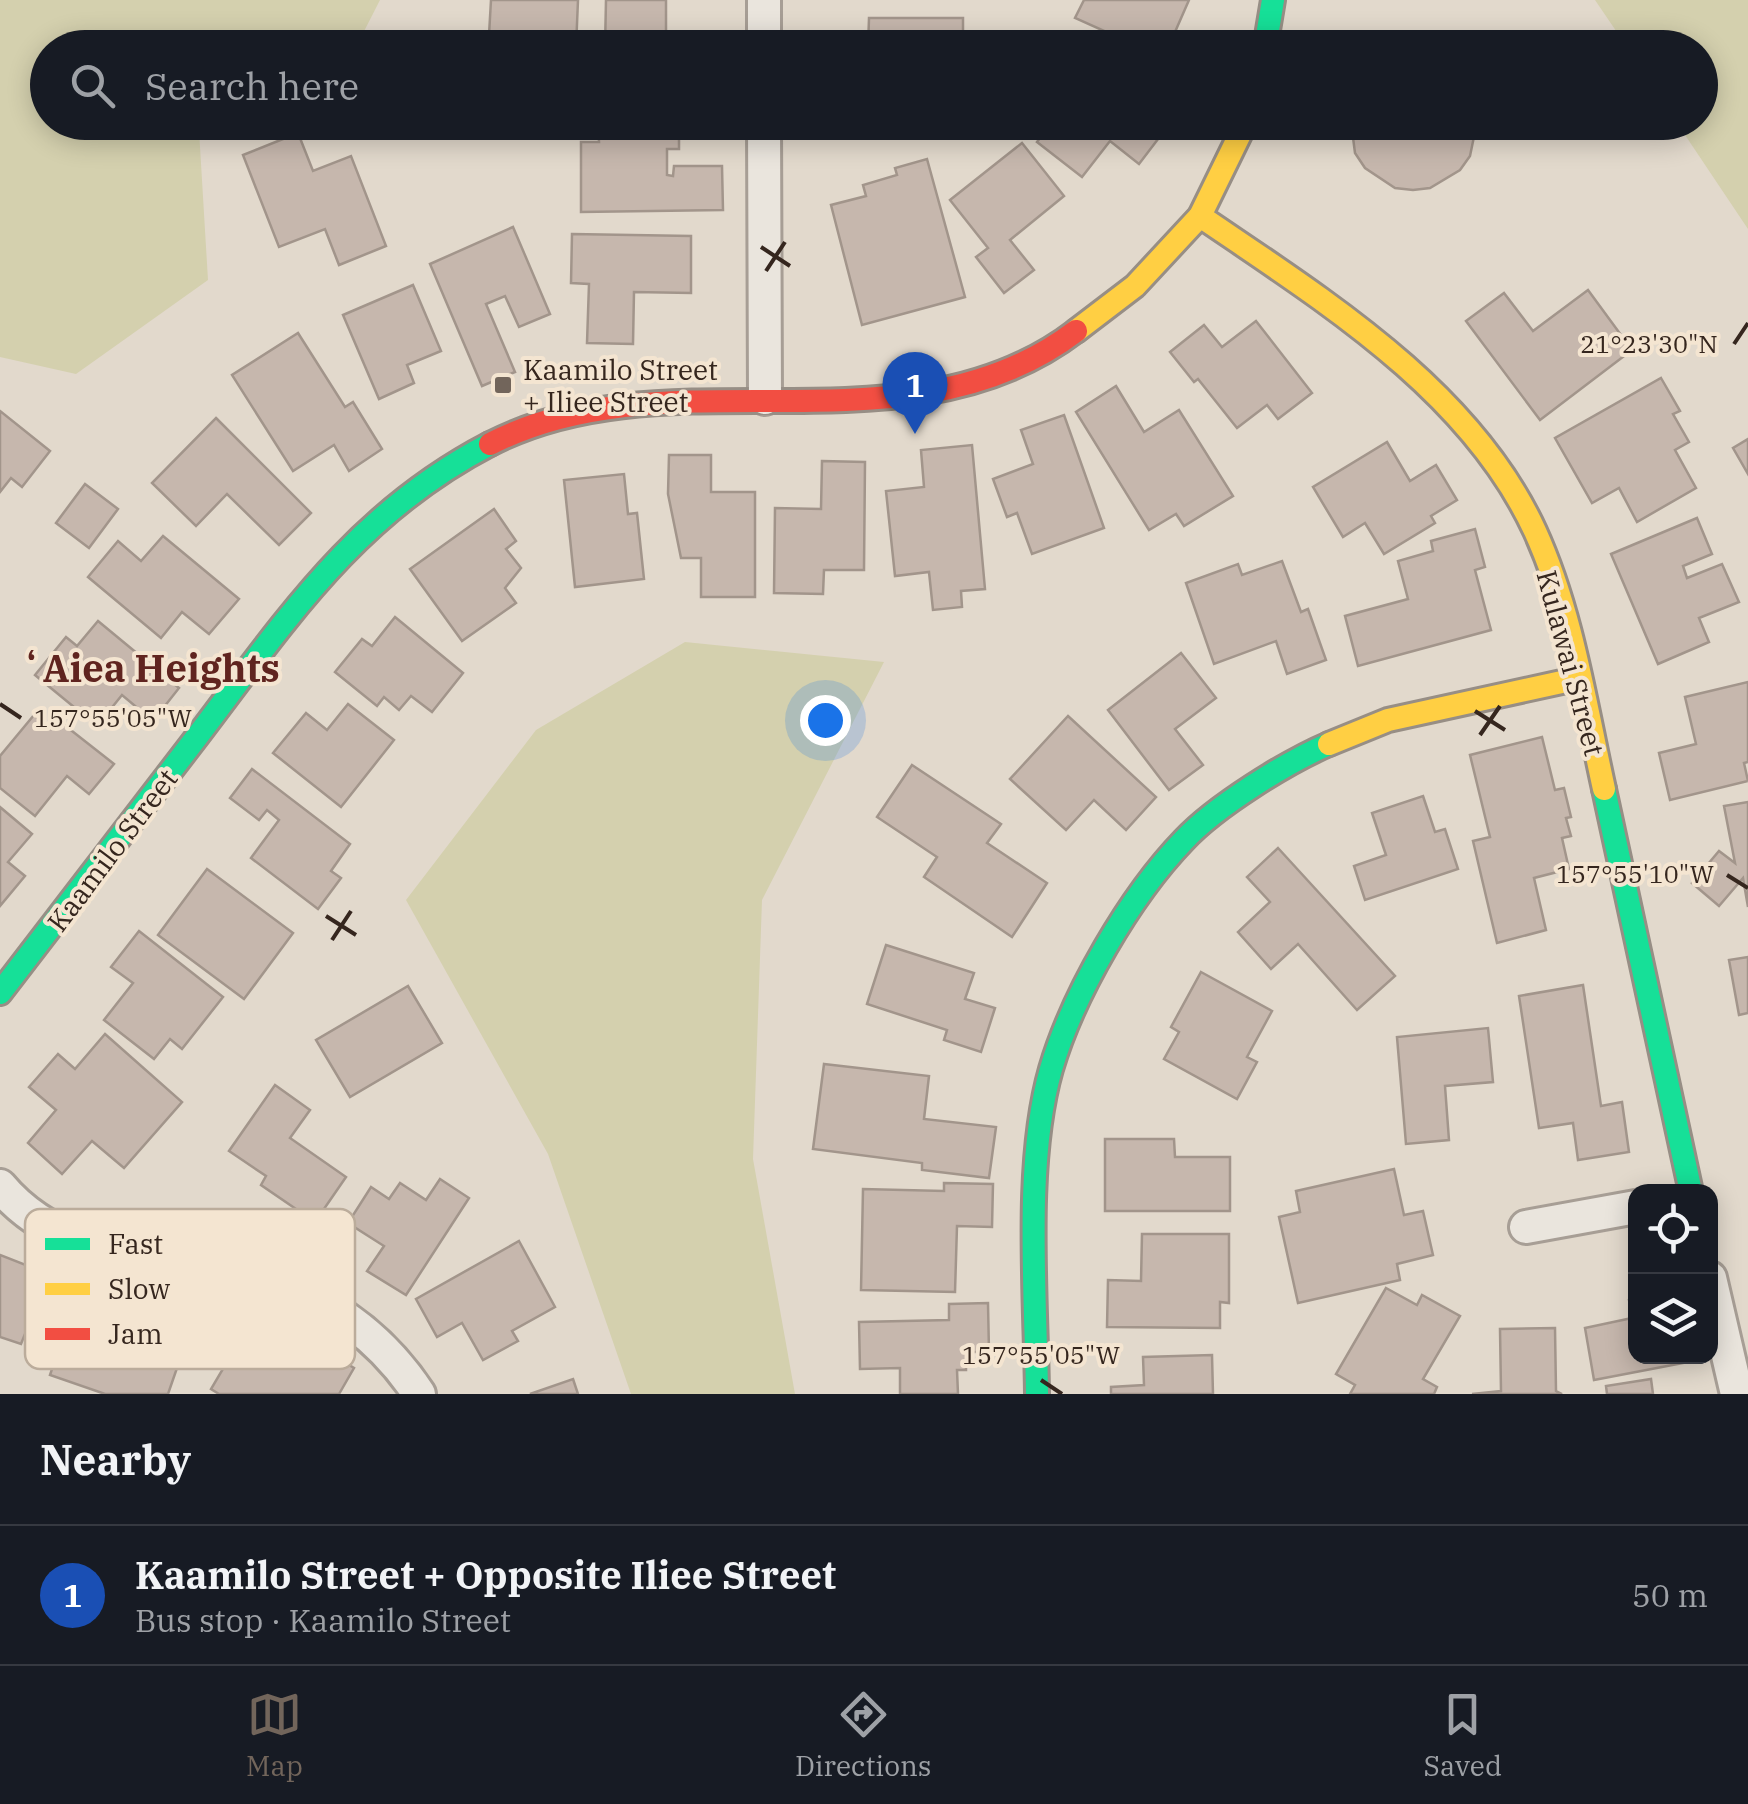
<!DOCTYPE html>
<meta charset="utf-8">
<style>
body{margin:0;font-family:"IBM Plex Serif",serif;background:#242831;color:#f1f3f6}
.controls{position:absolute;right:30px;bottom:30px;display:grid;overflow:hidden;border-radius:20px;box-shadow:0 5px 25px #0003}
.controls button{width:90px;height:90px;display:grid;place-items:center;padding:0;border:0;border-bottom:2px solid #363941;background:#171b24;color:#f1f3f6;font:50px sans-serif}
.you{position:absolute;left:825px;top:720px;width:35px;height:35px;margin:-25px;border:8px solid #fff;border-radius:50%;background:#1a73e8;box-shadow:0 0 0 15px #1a73e833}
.badge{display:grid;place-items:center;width:65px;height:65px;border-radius:50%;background:#72655b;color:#fff;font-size:32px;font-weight:700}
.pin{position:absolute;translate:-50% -82px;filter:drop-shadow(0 2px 5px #0008)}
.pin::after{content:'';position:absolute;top:52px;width:35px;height:30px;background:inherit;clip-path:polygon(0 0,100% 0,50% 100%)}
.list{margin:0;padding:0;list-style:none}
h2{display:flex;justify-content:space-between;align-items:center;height:130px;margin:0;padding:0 40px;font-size:42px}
h2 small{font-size:32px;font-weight:400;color:#9ea1a6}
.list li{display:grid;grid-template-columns:65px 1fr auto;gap:30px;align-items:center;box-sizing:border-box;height:140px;padding:0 40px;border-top:2px solid #363941}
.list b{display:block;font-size:38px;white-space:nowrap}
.list p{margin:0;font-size:32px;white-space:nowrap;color:#9ea1a6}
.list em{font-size:32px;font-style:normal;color:#9ea1a6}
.icon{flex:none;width:55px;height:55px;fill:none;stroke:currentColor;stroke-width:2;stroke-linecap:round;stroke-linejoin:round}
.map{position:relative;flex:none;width:1748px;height:1394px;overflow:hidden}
.search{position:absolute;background:#171b24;box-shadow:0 5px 25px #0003;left:30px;right:30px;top:30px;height:110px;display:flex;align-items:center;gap:25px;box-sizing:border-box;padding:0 35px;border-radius:55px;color:#9ea1a6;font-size:38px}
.sheet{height:270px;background:#171b24}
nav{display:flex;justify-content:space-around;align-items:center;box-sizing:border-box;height:140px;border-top:2px solid #363941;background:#171b24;font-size:28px;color:#9ea1a6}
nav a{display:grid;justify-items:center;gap:5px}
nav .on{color:#72655b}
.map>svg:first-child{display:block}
</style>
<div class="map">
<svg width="1748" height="1394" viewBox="0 0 1748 1394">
<rect width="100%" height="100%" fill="#e2d9cc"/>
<g fill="#d4d0ae">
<polygon points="0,0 380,0 356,47 48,48 48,122 215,123 199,130 208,280 76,374 0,357"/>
<polygon points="1595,0 1748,0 1748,229 1677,123 1700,122 1700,48 1627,47"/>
<polygon points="685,642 884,662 762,900 753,1159 795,1394 631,1394 548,1154 406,900 536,730"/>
</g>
<g fill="#c6b7ad" stroke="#a2958b" stroke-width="2.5">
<polygon points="491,0 578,0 576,48 514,48 514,37 489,35"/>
<polygon points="606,0 666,0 666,33 713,34 712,48 605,48"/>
<polygon points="1084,0 1189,0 1168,48 1142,48 1075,18"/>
<polygon points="869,18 963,18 963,48 868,48"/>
<polygon points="598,122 668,122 668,128 679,129 679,149 667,149 667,175 673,176 674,166 722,166 723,210 581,212 581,142 599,142"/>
<polygon points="1052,122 1171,122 1139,164 1110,141 1082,177 1037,142"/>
<polygon points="1351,122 1477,122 1470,156 1460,170 1430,188 1413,190 1395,188 1365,168 1355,153"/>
<polygon points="298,133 313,171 351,156 386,246 339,265 325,229 279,247 243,155"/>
<polygon points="1022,143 1064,196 1010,240 1034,270 1004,293 976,257 988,248 950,200"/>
<polygon points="927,159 965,297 862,325 831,205 866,196 863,185 897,175 895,168"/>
<polygon points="513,227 550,314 519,327 505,296 486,304 515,372 482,386 430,264"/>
<polygon points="572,234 691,236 691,293 634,292 633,344 587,343 589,284 571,283"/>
<polygon points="413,285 441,351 407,365 414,383 379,399 343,315"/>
<polygon points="1588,290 1632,350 1540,420 1466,321 1504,293 1533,331"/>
<polygon points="1256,321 1312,393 1278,419 1267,405 1237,428 1198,379 1194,382 1170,352 1204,325 1222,347"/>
<polygon points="298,333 345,407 353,402 382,449 349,471 334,445 293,471 232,375"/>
<polygon points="1661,378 1680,411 1673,414 1689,442 1675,450 1696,488 1637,522 1619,488 1592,503 1555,438"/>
<polygon points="1116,386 1144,432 1179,410 1233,496 1184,526 1176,514 1149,530 1076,412"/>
<polygon points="0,411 50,451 22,487 11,478 0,492"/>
<polygon points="1064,415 1104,528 1032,554 1017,513 1007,517 993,479 1033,464 1021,430"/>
<polygon points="216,418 311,513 279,545 227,494 196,526 152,483"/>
<polygon points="1748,439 1748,474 1733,448"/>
<polygon points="1387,442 1410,481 1436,465 1457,500 1431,516 1435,523 1384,554 1365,523 1343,537 1313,487"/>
<polygon points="972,445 985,589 961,591 962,607 933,610 929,572 895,576 886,491 924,487 921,450"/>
<polygon points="669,455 711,455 711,492 755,492 755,597 701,597 701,558 681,558 668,494"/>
<polygon points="822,461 865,462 864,570 824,570 823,594 774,593 775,508 821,509"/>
<polygon points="624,474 628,514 637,513 644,579 575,587 564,480"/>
<polygon points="85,484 118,509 89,548 56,523"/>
<polygon points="494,509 516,541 506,549 521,568 505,588 516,603 462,641 410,569"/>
<polygon points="1697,518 1712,554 1683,566 1687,578 1722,564 1739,602 1699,618 1709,642 1658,664 1611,554"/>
<polygon points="1475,529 1485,567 1475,570 1491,630 1358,666 1345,616 1408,599 1398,561 1433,551 1431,541"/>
<polygon points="163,536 239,599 209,634 182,612 161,638 88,577 118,541 141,561"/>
<polygon points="1282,561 1301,612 1308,609 1326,660 1287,674 1276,641 1214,664 1186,583 1238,564 1242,575"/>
<polygon points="395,617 463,673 432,712 411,696 399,710 384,697 377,706 335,672 362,639 372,646"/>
<polygon points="98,621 179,688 153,721 122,695 97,726 35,675 66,637 77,646"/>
<polygon points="1181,653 1216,698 1175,729 1203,765 1169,790 1108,710"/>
<polygon points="1748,682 1748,762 1744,763 1748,781 1670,800 1659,753 1696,744 1685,697"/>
<polygon points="348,704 394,740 341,807 273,753 306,713 327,730"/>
<polygon points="34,715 51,729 58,720 114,764 89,794 67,776 35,816 0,788 0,756"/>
<polygon points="1068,716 1156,797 1126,830 1094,800 1066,830 1010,779"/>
<polygon points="1542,737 1555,790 1564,788 1571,817 1566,818 1571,836 1562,838 1569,869 1534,878 1546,930 1497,943 1473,841 1490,837 1470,755"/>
<polygon points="912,765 1001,824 987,843 1047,883 1012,937 924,877 937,857 877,817"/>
<polygon points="252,769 350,844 331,871 341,878 318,909 251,858 279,820 267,810 259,820 230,798"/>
<polygon points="1423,796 1435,832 1445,829 1458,869 1365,900 1354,866 1386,855 1372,813"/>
<polygon points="1748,802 1748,907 1743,878 1719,906 1692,883 1719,851 1735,863 1724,806"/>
<polygon points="0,807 32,834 8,862 25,876 0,906"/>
<polygon points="1278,848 1395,976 1357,1010 1298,944 1271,969 1238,932 1270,902 1247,877"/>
<polygon points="207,869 293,933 244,999 158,935"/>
<polygon points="139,931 223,997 182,1049 170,1039 154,1059 104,1020 133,983 111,967"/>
<polygon points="886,945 974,973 965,999 995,1008 981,1052 944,1040 947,1030 867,1004"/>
<polygon points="1748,957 1748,1013 1739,1015 1729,960"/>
<polygon points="1201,972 1272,1011 1247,1057 1257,1062 1237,1099 1164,1059 1179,1032 1171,1027"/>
<polygon points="1583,985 1601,1106 1622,1102 1629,1152 1578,1160 1573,1123 1539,1128 1519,996"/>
<polygon points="408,986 442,1043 350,1097 316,1040"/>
<polygon points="1488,1028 1493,1082 1445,1086 1449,1140 1406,1144 1397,1037"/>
<polygon points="105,1034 182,1102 124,1168 92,1141 62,1174 28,1143 56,1110 29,1087 58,1054 75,1069"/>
<polygon points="824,1064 929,1076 924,1119 996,1127 989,1178 922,1170 922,1163 813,1149"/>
<polygon points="275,1085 310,1110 290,1138 346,1177 315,1222 261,1185 266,1176 229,1151"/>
<polygon points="1105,1139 1174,1139 1175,1157 1230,1157 1230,1211 1105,1211"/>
<polygon points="1394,1169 1404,1215 1423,1211 1433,1255 1397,1264 1400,1280 1298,1303 1279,1217 1300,1212 1296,1191"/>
<polygon points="440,1179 469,1198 406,1295 367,1271 384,1246 348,1223 371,1187 389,1199 400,1183 426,1200"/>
<polygon points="944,1183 993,1184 992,1227 957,1226 955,1292 861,1290 863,1189 944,1191"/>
<polygon points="1142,1234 1229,1234 1229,1303 1220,1302 1220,1328 1107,1327 1108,1280 1141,1281"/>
<polygon points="519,1241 555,1307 512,1331 518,1341 483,1360 462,1323 437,1337 416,1299"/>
<polygon points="0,1255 64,1280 40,1341 25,1334 21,1344 0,1337"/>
<polygon points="1386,1288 1417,1305 1422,1295 1460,1316 1423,1379 1437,1387 1434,1394 1350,1394 1355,1385 1336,1374"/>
<polygon points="76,1297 117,1311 113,1319 144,1330 152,1305 194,1319 168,1394 105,1394 50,1375"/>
<polygon points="1636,1299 1636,1356 1682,1356 1683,1363 1594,1380 1585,1328 1632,1318 1629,1300"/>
<polygon points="988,1303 989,1352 966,1352 966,1370 957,1370 958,1394 900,1394 900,1368 860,1369 859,1322 949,1320 949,1304"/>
<polygon points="250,1323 284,1343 292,1331 354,1368 339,1394 219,1394 211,1389"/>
<polygon points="1555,1328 1556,1391 1562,1394 1472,1394 1501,1391 1500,1329"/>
<polygon points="1212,1355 1213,1394 1111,1394 1111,1387 1144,1385 1143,1357"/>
<polygon points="573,1379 578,1394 530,1394"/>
<polygon points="1651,1379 1653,1394 1607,1394 1606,1386"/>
</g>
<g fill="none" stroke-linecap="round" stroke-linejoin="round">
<g stroke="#a79e95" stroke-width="38">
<g id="street">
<polyline points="764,48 764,0"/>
<polyline points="764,122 765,398"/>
<path d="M0,1186C71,1271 184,1251 276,1283C336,1304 384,1341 419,1394"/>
<polyline points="1526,1227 1636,1207"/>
<polyline points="1710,1278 1737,1394"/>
</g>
</g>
<g stroke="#978e85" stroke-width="28">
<g id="fast">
<polyline points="1265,48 1273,0"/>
<polyline points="1604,789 1691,1192"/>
<path d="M0,993C65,908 130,823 196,738C286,620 355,514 490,444"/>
<path d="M1037,1394C1036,1295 1024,1163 1051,1069C1073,994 1130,896 1184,840C1216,806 1287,762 1329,744"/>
</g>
</g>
<g stroke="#978e85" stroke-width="28">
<g id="slow">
<path d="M1200,216C1323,300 1470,390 1535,531C1572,612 1585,703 1604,789"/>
<polyline points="1076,331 1135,286 1200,216 1246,122"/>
<polyline points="1329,744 1388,720 1580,678"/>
</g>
</g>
<g stroke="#978e85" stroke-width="28">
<path id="jam" d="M490,444C672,350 906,461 1076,331"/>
</g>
<use href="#street" stroke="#eae5dd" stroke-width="32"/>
<use href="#fast" stroke="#16e098" stroke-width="22"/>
<use href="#slow" stroke="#ffcf43" stroke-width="22"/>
<use href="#jam" stroke="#f24e42" stroke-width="22"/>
</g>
<path fill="none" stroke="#35261e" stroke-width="4" d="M761,247L790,266M766,271L785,242M1734,344L1748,323M0,704L21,718M1475,711L1505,730M1480,735L1500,706M1727,875L1748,888M326,916L356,935M332,940L351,911M1041,1380L1062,1394"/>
<rect fill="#72655b" stroke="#f4e5d1" stroke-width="4" x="493" y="375" width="20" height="20" rx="5"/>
<g text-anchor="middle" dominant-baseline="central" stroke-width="8" stroke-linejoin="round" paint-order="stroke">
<g font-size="28" fill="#35261e" stroke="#f4e5d1" text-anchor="start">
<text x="523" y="369">Kaamilo Street<tspan x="523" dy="32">+ Iliee Street</tspan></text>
</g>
<g font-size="28" fill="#35261e" stroke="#f4e5d1">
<text transform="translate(1571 663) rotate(75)">Kulawai Street</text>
<text transform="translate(112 850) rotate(-53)">Kaamilo Street</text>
</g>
<g font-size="38" font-weight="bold" fill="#60241f" stroke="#f4e5d1">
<text x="150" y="667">ʻAiea Heights</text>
</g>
</g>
<rect x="25" y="1209" width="330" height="160" rx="15" fill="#f4e5d1" stroke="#bbac9b" stroke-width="2.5"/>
<rect x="45" y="1238" width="45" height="12" fill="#16e098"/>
<rect x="45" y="1283" width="45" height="12" fill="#ffcf43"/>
<rect x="45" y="1328" width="45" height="12" fill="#f24e42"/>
<g font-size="28" fill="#35261e">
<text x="108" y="1254">Fast</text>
<text x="108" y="1299">Slow</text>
<text x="108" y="1344">Jam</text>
</g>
<g font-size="25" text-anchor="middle" fill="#35261e" stroke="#f4e5d1" stroke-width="8" stroke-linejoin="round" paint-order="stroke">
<text x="1649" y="353">21°23'30"N</text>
<text x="113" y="727">157°55'05"W</text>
<text x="1635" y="883">157°55'10"W</text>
<text x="1041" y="1364">157°55'05"W</text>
</g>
</svg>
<div class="controls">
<button><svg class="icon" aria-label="locate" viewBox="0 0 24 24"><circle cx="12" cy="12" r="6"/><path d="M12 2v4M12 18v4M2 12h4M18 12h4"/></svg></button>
<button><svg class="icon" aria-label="layers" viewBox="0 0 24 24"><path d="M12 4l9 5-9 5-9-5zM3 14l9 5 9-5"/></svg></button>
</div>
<div class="you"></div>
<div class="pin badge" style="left:915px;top:434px;background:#1a4fb4">1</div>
<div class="search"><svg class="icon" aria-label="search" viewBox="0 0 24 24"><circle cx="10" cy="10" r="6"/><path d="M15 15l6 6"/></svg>Search here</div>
</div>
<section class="sheet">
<h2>Nearby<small></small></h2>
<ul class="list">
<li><span class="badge" style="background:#1a4fb4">1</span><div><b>Kaamilo Street + Opposite Iliee Street</b><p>Bus stop · Kaamilo Street</p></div><em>50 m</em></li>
</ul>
</section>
<nav>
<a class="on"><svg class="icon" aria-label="map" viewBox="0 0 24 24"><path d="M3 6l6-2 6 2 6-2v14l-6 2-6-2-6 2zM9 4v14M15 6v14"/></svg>Map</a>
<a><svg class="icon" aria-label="directions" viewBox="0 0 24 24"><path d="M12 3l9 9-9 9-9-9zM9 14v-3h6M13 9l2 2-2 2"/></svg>Directions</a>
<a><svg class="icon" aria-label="saved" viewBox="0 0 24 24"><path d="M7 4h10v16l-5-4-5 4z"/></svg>Saved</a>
</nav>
